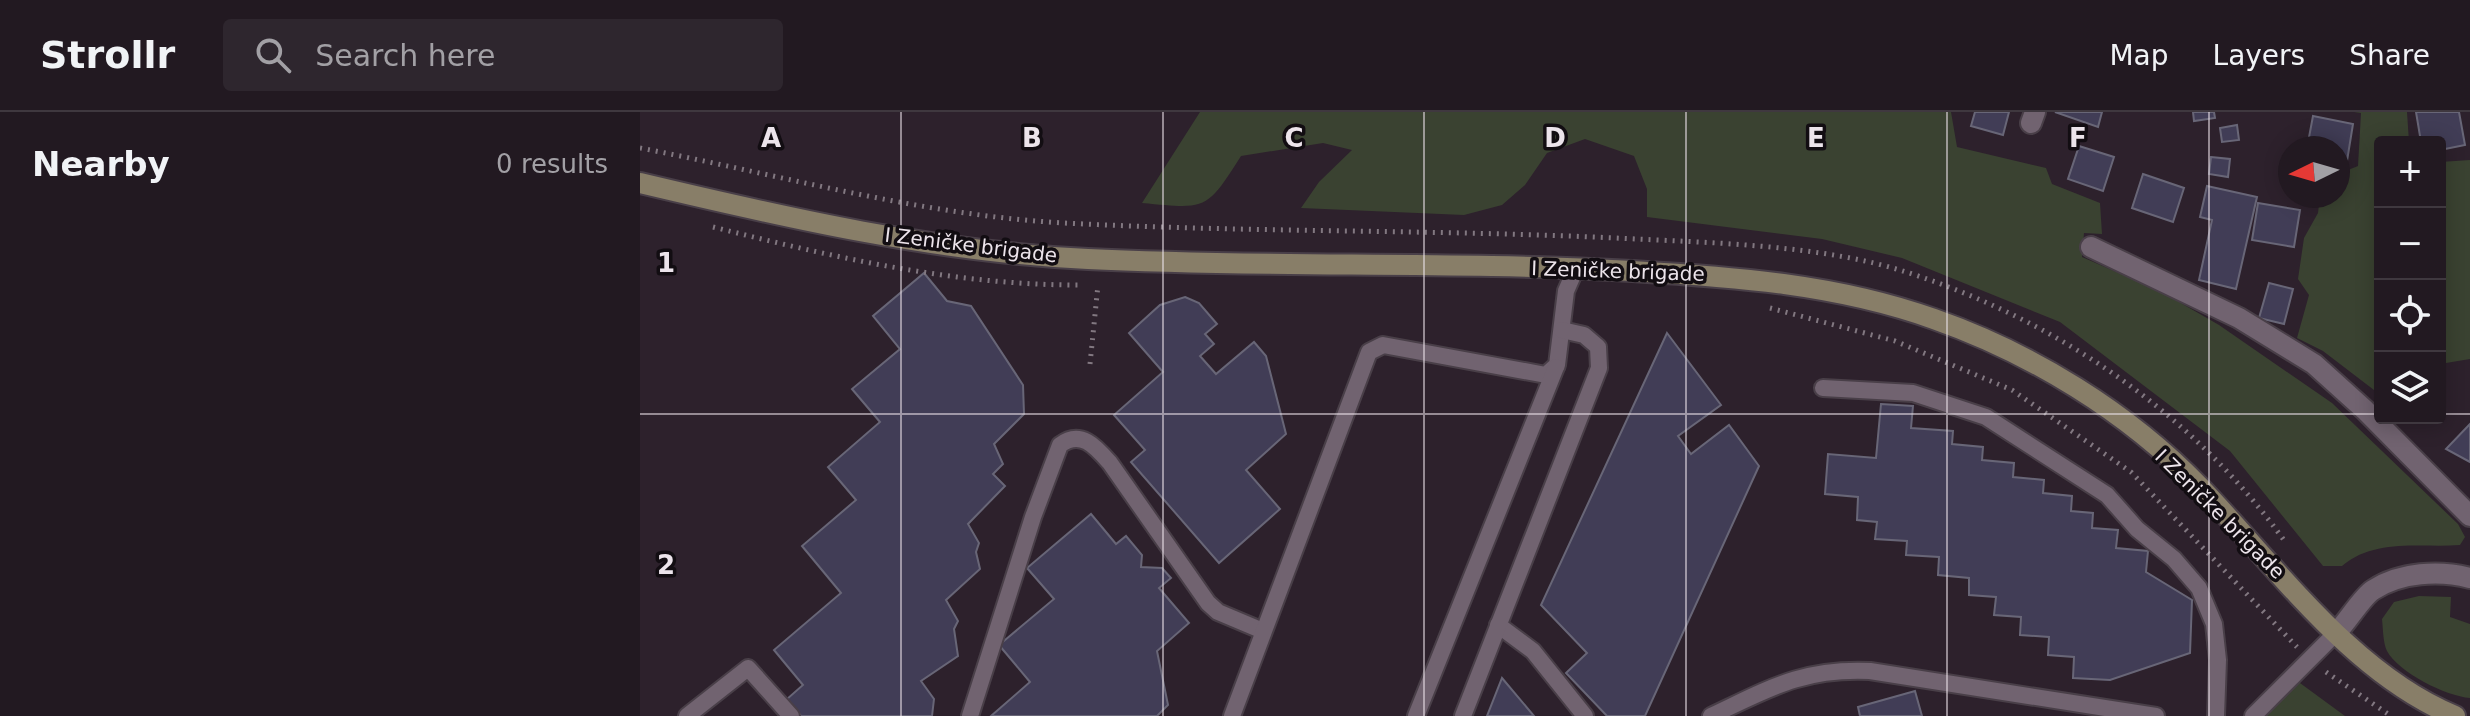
<!DOCTYPE html>
<meta charset="utf-8">
<style>
body{margin:0;font-family:"DejaVu Sans",sans-serif;background:#2e262e;color:#f1f3f6}
.controls{position:absolute;right:24px;top:24px;display:grid;overflow:hidden;border-radius:8px;box-shadow:0 4px 20px #0003}
.controls button{width:72px;height:72px;display:grid;place-items:center;padding:0;border:0;border-bottom:2px solid #3f383f;background:#221921;color:#f1f3f6;font:40px sans-serif}
.compass{position:absolute;left:1638px;top:24px;width:72px;height:72px;border-radius:50%;background:#221921;box-shadow:0 4px 20px #0003;rotate:265deg}
.list{margin:0;padding:0;list-style:none}
h2{display:flex;justify-content:space-between;align-items:center;height:104px;margin:0;padding:0 32px;font-size:34px}
h2 small{font-size:26px;font-weight:400;color:#a2a0a5}
.icon{flex:none;width:44px;height:44px;fill:none;stroke:currentColor;stroke-width:2;stroke-linecap:round;stroke-linejoin:round}
.map{position:relative;flex:none;width:1830px;height:604px;overflow:hidden}
header{display:flex;align-items:center;gap:48px;box-sizing:border-box;height:112px;padding:0 40px;background:#221921;border-bottom:2px solid #3f383f}
header strong{font-size:38px}
nav{display:flex;gap:44px;margin-inline-start:auto;font-size:28px}
.search{width:560px;height:72px;background:#2e262e;display:flex;align-items:center;gap:20px;box-sizing:border-box;padding:0 28px;border-radius:8px;color:#a2a0a5;font-size:30px}
main{display:flex}
aside{flex:1;background:#221921}
.map>svg:first-child{display:block}
</style>
<header>
<strong>Strollr</strong>
<div class="search"><svg class="icon" aria-label="search" viewBox="0 0 24 24"><circle cx="10" cy="10" r="6"/><path d="M15 15l6 6"/></svg>Search here</div>
<nav><a>Map</a><a>Layers</a><a>Share</a></nav>
</header>
<main>
<aside>
<h2>Nearby<small>0 results</small></h2>
<ul class="list">
</ul>
</aside>
<div class="map">
<svg width="1830" height="604" viewBox="0 0 1830 604">
<rect width="100%" height="100%" fill="#2d212c"/>
<g fill="#3a4231">
<path d="M560,0H1311L1317,35L1406,56L1412,72L1460,91L1462,122L1444,121L1442,145L1520,179L1579,213L1692,291L1818,412L1825,425L1820,433C1781,436 1735,426 1702,454H1683L1590,339L1420,210L1262,146L1182,127L1007,105V77L994,44L945,27L907,41L885,73L862,93L824,103L661,96L679,70L712,38L683,31L601,44C566,99 567,97 502,91Z"/>
<polygon points="1714,0 1767,0 1769,30 1740,30 1740,274 1734,278 1683,239 1657,226 1669,183 1658,167 1664,126 1678,101 1680,84 1698,84 1698,62 1718,54 1721,1"/>
<polygon points="1830,48 1830,247 1800,252 1800,50"/>
<path d="M1779,484L1811,485L1810,505L1830,512V586C1806,584 1759,561 1747,539C1743,531 1743,516 1742,507L1754,490Z"/>
<polygon points="1645,560 1705,604 1605,604"/>
</g>
<g fill="#413d56" stroke="#686677" stroke-width="2">
<polygon points="1335,0 1369,0 1363,23 1331,14"/>
<polygon points="1415,0 1462,0 1458,15"/>
<polygon points="1553,0 1574,0 1575,6 1554,9"/>
<polygon points="1776,0 1819,0 1825,33 1800,38 1800,30 1781,30"/>
<polygon points="1673,4 1713,12 1707,49 1698,47 1698,36 1667,36"/>
<polygon points="1597,13 1599,28 1582,30 1580,16"/>
<polygon points="1439,34 1474,45 1463,79 1428,67"/>
<polygon points="1571,45 1590,47 1588,65 1569,62"/>
<polygon points="1503,62 1544,76 1533,110 1492,96"/>
<polygon points="1567,74 1617,85 1596,177 1559,168 1572,108 1560,105"/>
<polygon points="1618,91 1660,98 1654,135 1612,128"/>
<polygon points="284,161 307,189 331,194 383,273 384,302 354,332 363,352 353,362 365,374 328,412 339,431 336,440 340,457 306,488 318,509 314,517 318,544 281,569 294,587 292,604 161,604 147,587 163,573 134,538 201,481 162,434 216,388 188,355 240,310 212,277 260,237 233,204"/>
<polygon points="1629,171 1653,177 1644,212 1619,206"/>
<polygon points="545,185 559,191 577,212 565,222 574,232 560,244 576,262 614,230 626,244 646,322 606,358 640,397 579,451 491,350 505,338 474,303 523,260 489,221 520,193"/>
<polygon points="1027,221 1081,293 1038,324 1051,342 1089,313 1119,354 1005,604 967,604 926,561 947,541 901,493"/>
<polygon points="1241,292 1273,294 1271,316 1313,319 1312,332 1343,335 1342,348 1374,351 1373,365 1404,368 1403,381 1432,384 1431,399 1453,401 1452,416 1478,418 1476,436 1508,439 1506,460 1552,488 1550,541 1470,568 1433,566 1434,545 1408,543 1409,525 1380,523 1381,505 1354,503 1356,485 1329,483 1329,466 1298,463 1299,445 1266,443 1267,429 1235,427 1237,410 1217,408 1218,385 1185,382 1188,342 1236,346"/>
<polygon points="1830,312 1830,350 1806,337"/>
<polygon points="451,402 476,432 486,424 502,443 501,455 522,456 531,466 519,476 549,511 517,539 528,593 517,604 351,604 390,570 359,533 414,487 387,456"/>
<polygon points="862,566 894,604 847,604"/>
<polygon points="1275,579 1282,604 1220,604 1218,595"/>
</g>
<g fill="none" stroke-linecap="round" stroke-linejoin="round">
<g stroke="#493f48" stroke-width="20">
<g id="lane">
<polyline points="1183,276 1273,281 1346,305 1467,383 1497,417 1534,447 1559,476 1574,512 1578,548 1576,604"/>
<polyline points="858,513 893,539 945,604"/>
<polyline points="47,604 108,556 151,604"/>
<path d="M330,604L393,405L420,333C441,317 456,335 470,351L568,491L578,500L623,519"/>
<polyline points="592,604 729,240 743,233 906,263 917,253 926,179 936,156"/>
<polyline points="776,604 916,255"/>
<polyline points="823,604 959,256 958,235 944,223 922,218"/>
<path d="M1071,604C1130,576 1163,556 1230,559L1516,604"/>
<polyline points="1613,604 1697,520"/>
</g>
</g>
<g stroke="#493f48" stroke-width="24">
<g id="street">
<polyline points="1391,11 1395,0"/>
<polyline points="1451,135 1599,206 1674,252 1725,298 1830,404"/>
<path d="M1697,520C1708,509 1722,485 1733,478C1760,460 1800,458 1830,466"/>
</g>
</g>
<g stroke="#493f48" stroke-width="24">
<path id="secondary" d="M0,71C147,106 296,140 448,147C629,156 811,149 992,159C1095,165 1196,172 1294,207C1391,241 1488,300 1560,375C1636,454 1712,562 1815,604"/>
</g>
<g stroke="#827881" stroke-width="5" stroke-dasharray="2 6" stroke-linecap="butt">
<path d="M0,36C141,63 280,103 424,111C615,121 805,117 996,127C1080,131 1186,134 1266,160C1417,208 1554,302 1646,431"/>
<path d="M73,115C193,145 313,173 438,173"/>
<polyline points="1130,196 1255,229 1372,278 1491,360 1657,535"/>
<polyline points="450,252 458,173"/>
<polyline points="1686,560 1751,604"/>
</g>
<use href="#lane" stroke="#716370" stroke-width="16"/>
<use href="#street" stroke="#716370" stroke-width="20"/>
<use href="#secondary" stroke="#887e68" stroke-width="20"/>
</g>
<path fill="none" stroke="#ece4eb" stroke-width="2" stroke-opacity="0.55" d="M261,0V604M523,0V604M784,0V604M1046,0V604M1307,0V604M1569,0V604M0,302H1740M1800,302H1830"/>
<g text-anchor="middle" dominant-baseline="central" stroke-width="7" stroke-linejoin="round" paint-order="stroke">
<g font-size="20" fill="#ece4eb" stroke="#120d12">
<text transform="translate(331 133) rotate(7)">I Zeničke brigade</text>
<text transform="translate(978 159) rotate(2)">I Zeničke brigade</text>
<text transform="translate(1580 402) rotate(45)">I Zeničke brigade</text>
</g>
</g>
<g font-size="26" text-anchor="middle" font-weight="bold" fill="#ece4eb" stroke="#120d12" stroke-width="7" stroke-linejoin="round" paint-order="stroke">
<text x="131" y="35">A</text>
<text x="392" y="35">B</text>
<text x="654" y="35">C</text>
<text x="915" y="35">D</text>
<text x="1176" y="35">E</text>
<text x="1438" y="35">F</text>
<text x="26" y="160">1</text>
<text x="26" y="462">2</text>
</g>
</svg>
<div class="controls">
<button>+</button>
<button>−</button>
<button><svg class="icon" aria-label="locate" viewBox="0 0 24 24"><circle cx="12" cy="12" r="6"/><path d="M12 2v4M12 18v4M2 12h4M18 12h4"/></svg></button>
<button><svg class="icon" aria-label="layers" viewBox="0 0 24 24"><path d="M12 4l9 5-9 5-9-5zM3 14l9 5 9-5"/></svg></button>
</div>
<svg class="compass" viewBox="-18 -18 36 36"><path d="M0-13l5 13h-10z" fill="#e53935"/><path d="M0 13l5-13h-10z" fill="#a2a0a5"/></svg>
</div>
</main>
